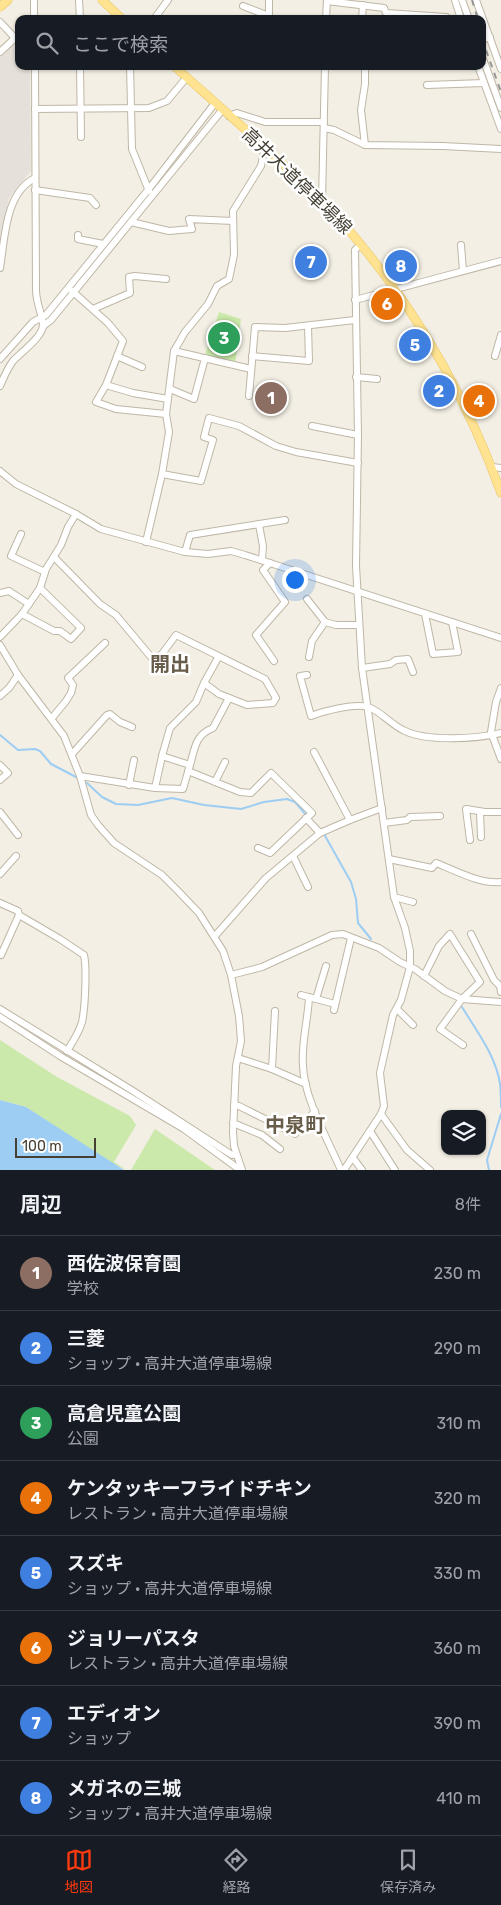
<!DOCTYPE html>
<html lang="ja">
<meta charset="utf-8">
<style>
body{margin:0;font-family:Rubik,"Noto Sans JP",sans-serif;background:#20242c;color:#f1f3f6}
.controls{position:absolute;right:15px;bottom:15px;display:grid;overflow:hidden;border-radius:10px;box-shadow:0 1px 4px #0004}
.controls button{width:45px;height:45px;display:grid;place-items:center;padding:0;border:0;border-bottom:1px solid #363941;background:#171b24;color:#f1f3f6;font:25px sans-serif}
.scale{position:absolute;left:15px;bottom:12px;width:81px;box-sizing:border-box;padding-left:5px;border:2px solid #453f34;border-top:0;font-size:14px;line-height:18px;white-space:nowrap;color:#453f34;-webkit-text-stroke:4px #fff;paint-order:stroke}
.you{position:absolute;left:294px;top:579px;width:18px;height:18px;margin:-12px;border:4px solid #fff;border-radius:50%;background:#1a73e8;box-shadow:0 0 0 8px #1a73e833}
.badge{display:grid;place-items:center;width:32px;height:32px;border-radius:50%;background:#ff3a0f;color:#fff;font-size:16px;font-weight:700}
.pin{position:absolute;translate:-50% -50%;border:2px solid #fff;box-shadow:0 1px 5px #0006}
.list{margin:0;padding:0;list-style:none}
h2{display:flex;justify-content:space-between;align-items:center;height:65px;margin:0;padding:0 20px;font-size:21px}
h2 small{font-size:16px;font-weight:400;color:#9ea1a6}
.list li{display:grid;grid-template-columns:32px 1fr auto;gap:15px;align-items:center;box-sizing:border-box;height:75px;padding:0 20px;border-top:1px solid #363941}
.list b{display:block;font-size:19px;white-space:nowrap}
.list p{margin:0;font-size:16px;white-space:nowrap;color:#9ea1a6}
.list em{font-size:16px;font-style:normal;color:#9ea1a6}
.icon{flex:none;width:28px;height:28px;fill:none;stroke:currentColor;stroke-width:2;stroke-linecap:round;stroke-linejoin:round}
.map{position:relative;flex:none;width:501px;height:1170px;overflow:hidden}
.search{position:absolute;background:#171b24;box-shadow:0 1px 4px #0004;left:15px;right:15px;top:15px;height:55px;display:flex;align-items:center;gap:12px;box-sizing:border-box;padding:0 18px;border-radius:10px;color:#9ea1a6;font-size:19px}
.sheet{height:665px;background:#171b24}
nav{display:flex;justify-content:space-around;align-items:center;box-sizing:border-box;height:70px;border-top:1px solid #363941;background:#171b24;font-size:14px;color:#9ea1a6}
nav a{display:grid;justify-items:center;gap:2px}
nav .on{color:#ff3a0f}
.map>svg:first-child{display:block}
</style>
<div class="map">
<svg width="501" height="1170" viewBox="0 0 501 1170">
<rect width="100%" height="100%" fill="#f3efe4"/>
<polygon fill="#e5e0d9" points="17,42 19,42 19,66 30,66 31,171 9,198 0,245 0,57"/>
<g fill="#cbe9aa">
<polygon points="219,312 241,319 235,366 204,358"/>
<polygon points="0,1040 57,1077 130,1116 136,1125 114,1162 127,1170 113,1164 26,1107 0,1100"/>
<polygon points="155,1129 215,1170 131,1170"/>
</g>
<polygon fill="#9dcdf3" points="0,1100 26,1107 124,1170 0,1170"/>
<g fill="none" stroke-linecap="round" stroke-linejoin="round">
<g stroke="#9dcdf3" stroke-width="2">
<polyline points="0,735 18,750 35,749 40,751 51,764 76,777"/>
<polyline points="87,783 102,797 116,804 138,805 172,798 204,805 241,809 264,802 287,799 295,802 307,816"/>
<polyline points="324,834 351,882 356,899 358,923 371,939"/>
<path d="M462,1007C476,1030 496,1056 500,1084C501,1091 501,1099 501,1107"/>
<polyline points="489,1170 487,1160 501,1114"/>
</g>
<g stroke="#bfb7a6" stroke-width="8">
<g id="minor">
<polyline points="79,0 80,19"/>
<polyline points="455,0 461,19"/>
<polyline points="462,0 469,19"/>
<polyline points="476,0 501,69"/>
<polyline points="327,1 384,8 386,13 446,17"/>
<polyline points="243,6 269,16 269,0"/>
<polyline points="34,19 34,0"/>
<polyline points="154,19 168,0"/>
<polyline points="326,19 327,0"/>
<polyline points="362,19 363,5"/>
<polyline points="0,22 15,38"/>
<polyline points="482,40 490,37"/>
<polyline points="0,52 15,38 19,37"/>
<polyline points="482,56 501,108"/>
<polyline points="80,66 81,137"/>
<polyline points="130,66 132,149 149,191"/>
<polyline points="365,66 365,84 361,110 365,145"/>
<polyline points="478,66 501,129"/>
<polyline points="427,85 484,83"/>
<polyline points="35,109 149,108 167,101 187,77"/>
<polyline points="229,116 237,113 265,122 324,122"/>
<polyline points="324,128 334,130 365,145 443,146 501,149"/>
<polyline points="35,190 90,198 96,205"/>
<polyline points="322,200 325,66"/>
<polyline points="131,222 169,231 192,229 189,219 233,221"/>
<polyline points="78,235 78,239 103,244"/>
<polyline points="461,245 463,271"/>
<path d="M0,268C5,238 5,193 35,178"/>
<polyline points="72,291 108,323 123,341 106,385 96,402 116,409 166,414"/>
<polyline points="355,300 501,261"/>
<polyline points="93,309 130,293 129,277 135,276 166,279"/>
<polyline points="43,326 51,320 223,109"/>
<polyline points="174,351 251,369"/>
<polyline points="117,356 142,367"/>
<polyline points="252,356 309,361 308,326"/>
<polyline points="495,356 501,335"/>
<polyline points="0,359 33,322 46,315 148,190 215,103"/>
<polyline points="356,377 377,379"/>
<polyline points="106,385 133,393 168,399"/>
<path d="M0,386C4,377 7,369 13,361C21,352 43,337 43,325C42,313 36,303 36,290L35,66"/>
<polyline points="170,389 194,399 205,358"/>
<polyline points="249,396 255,327 285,328 355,320"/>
<polyline points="312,426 358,435"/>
<polyline points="492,467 501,468"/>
<polyline points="0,471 16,484 76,514 101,529 185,552 208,554 231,551 245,555 501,638"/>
<polyline points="162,474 201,481 213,440 204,437 209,418 239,426 276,446 296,452 358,463"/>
<polyline points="259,525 263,546 262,560"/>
<polyline points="21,534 11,556 45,572"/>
<polyline points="146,542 162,474 169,432 166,414 174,351 185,332 208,304 217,286 229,279 234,255 233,211 261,166 265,147"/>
<polyline points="185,552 190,535 285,520"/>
<polyline points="54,557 100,604 116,615 151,657 154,659 162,654 176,635 265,679 276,698 273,703 247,705 219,694 204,683 219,656"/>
<polyline points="270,563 263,570 285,602 256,635 274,661"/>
<polyline points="0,593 9,591 29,604"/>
<polyline points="307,599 325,622 336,625 359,625"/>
<polyline points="22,614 54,631 60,631 71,639 81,628 40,588"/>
<polyline points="425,614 433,654 458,652 452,622"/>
<polyline points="0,637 22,614 40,588 46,569 61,545 68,527 76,514"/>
<polyline points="0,645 18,675 64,736 80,776 91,815 98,825 114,843 162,875 179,892 199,913 223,951 231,975 239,1016 241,1041 236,1066 233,1132 234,1146 242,1170"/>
<polyline points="309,657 312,641 325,622"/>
<polyline points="362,668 390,664 396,660 408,659 413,672"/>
<path d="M307,675L300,676L311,716C324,711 355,703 368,707C379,710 392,725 403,730C425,742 478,739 501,733"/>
<polyline points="501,688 496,702 491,732 501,759"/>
<polyline points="0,696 9,688 18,675"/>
<polyline points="52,718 66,701 71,693 73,685 68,678 105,643"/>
<polyline points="314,752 350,820"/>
<polyline points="72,754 107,715 110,714 120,722 132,727"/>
<polyline points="162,756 170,728 196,702 204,683"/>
<polyline points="0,765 8,773 0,780"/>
<path d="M190,765C195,748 195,735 213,728L229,698"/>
<polyline points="188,771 240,792 251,793 271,773 312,813 270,853 258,848"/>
<polyline points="80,776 155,788 183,789 190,765 162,756 155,788"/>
<polyline points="215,782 225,762"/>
<polyline points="129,785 134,760"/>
<polyline points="0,812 18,835"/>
<polyline points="480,812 481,837"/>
<polyline points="306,818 320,833"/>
<polyline points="384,823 407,820 410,817 440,816"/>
<polyline points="470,840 466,809 485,812 501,812"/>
<polyline points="293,856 308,887"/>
<path d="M389,859L432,868L436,863C457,871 479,884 501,882"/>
<polyline points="0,874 16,856"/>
<polyline points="394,897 413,902"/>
<path d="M0,903L18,911L19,915L60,939L84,955C87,968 85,1009 82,1022C79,1033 73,1041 67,1051"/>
<polyline points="471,934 494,980 500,986 501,992"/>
<polyline points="215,936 266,878 320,833 350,820 382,808"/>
<polyline points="1,955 19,915"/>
<polyline points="231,975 262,967 332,935 343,934 379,948 400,962 415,969 445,991 462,999 501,1002"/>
<polyline points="424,976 439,946 450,934 480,982 462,999 440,1029 463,1045"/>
<polyline points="301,995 335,1004"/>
<path d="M309,997C308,1020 301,1044 303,1066C304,1098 328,1140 341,1170"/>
<polyline points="316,999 326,966"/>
<polyline points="0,1009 133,1091 232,1155 236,1154"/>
<polyline points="397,1009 413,1025"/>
<polyline points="334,1010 351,938"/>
<polyline points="0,1017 60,1056 184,1129 240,1170"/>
<polyline points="238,1058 272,1069 306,1084"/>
<polyline points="272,1069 275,1011"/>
<polyline points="234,1105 239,1106 295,1134 315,1111"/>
<polyline points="381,1114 407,1150 430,1170"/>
<polyline points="233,1123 262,1135 280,1149"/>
<polyline points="370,1131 395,1170"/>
<polyline points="353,1158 362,1170"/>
<polyline points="344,1170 381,1114 384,1106 380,1073 393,1015 401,1000 410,967 410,951 405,928 394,897 362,668 356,566 358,435 355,250 361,244"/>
</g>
</g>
<g stroke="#e9c35c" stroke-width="9">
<g id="major">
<polyline points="102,0 122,19"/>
<polyline points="0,7 8,0"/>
<path d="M174,66C211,99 248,131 284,165C297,177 311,188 323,201C402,286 462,384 501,493"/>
</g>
</g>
<use href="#minor" stroke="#fff" stroke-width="6"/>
<use href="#major" stroke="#ffe391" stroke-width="8"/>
<g stroke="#949494" stroke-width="2" stroke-dasharray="6 6" stroke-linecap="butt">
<polyline points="472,0 478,19"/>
<polyline points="482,39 501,92"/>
</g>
</g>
<g text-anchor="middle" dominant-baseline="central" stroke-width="5" stroke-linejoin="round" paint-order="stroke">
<g font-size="18" fill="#453f34" stroke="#fff">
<text transform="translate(297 181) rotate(44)">高井大道停車場線</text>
</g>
<g font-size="20" font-weight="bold" fill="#685d4a" stroke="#fff">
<text x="170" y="664">開出</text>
<text x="295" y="1125">中泉町</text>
</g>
</g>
</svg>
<div class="controls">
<button><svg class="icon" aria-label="layers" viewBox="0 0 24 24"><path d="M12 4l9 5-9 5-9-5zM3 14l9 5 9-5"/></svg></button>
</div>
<div class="scale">100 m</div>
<div class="you"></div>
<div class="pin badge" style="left:271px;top:398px;background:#8d6e63">1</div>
<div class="pin badge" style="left:439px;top:391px;background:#3f7fe0">2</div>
<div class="pin badge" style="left:224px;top:338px;background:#2e9e5b">3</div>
<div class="pin badge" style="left:479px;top:401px;background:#e8710a">4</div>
<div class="pin badge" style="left:415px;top:345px;background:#3f7fe0">5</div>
<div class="pin badge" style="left:387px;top:304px;background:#e8710a">6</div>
<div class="pin badge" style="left:311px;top:262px;background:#3f7fe0">7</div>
<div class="pin badge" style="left:401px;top:266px;background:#3f7fe0">8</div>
<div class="search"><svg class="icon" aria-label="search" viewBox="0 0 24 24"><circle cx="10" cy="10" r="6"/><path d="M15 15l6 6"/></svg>ここで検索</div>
</div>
<section class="sheet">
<h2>周辺<small>8件</small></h2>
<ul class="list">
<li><span class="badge" style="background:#8d6e63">1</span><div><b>西佐波保育園</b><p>学校</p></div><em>230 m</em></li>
<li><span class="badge" style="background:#3f7fe0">2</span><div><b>三菱</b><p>ショップ · 高井大道停車場線</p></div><em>290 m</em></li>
<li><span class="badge" style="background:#2e9e5b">3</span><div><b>高倉児童公園</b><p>公園</p></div><em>310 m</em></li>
<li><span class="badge" style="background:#e8710a">4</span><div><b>ケンタッキーフライドチキン</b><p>レストラン · 高井大道停車場線</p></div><em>320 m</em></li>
<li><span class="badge" style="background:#3f7fe0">5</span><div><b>スズキ</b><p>ショップ · 高井大道停車場線</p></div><em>330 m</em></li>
<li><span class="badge" style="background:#e8710a">6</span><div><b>ジョリーパスタ</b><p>レストラン · 高井大道停車場線</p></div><em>360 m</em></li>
<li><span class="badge" style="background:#3f7fe0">7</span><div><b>エディオン</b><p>ショップ</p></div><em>390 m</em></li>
<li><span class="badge" style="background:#3f7fe0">8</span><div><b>メガネの三城</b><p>ショップ · 高井大道停車場線</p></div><em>410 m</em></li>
</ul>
</section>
<nav>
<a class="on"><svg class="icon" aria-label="map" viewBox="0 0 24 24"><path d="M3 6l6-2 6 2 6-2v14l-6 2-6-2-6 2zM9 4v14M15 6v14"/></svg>地図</a>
<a><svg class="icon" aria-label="directions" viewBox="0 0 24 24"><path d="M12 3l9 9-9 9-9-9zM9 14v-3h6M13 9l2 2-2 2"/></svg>経路</a>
<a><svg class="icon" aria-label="saved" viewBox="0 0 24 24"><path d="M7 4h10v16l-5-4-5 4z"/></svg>保存済み</a>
</nav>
